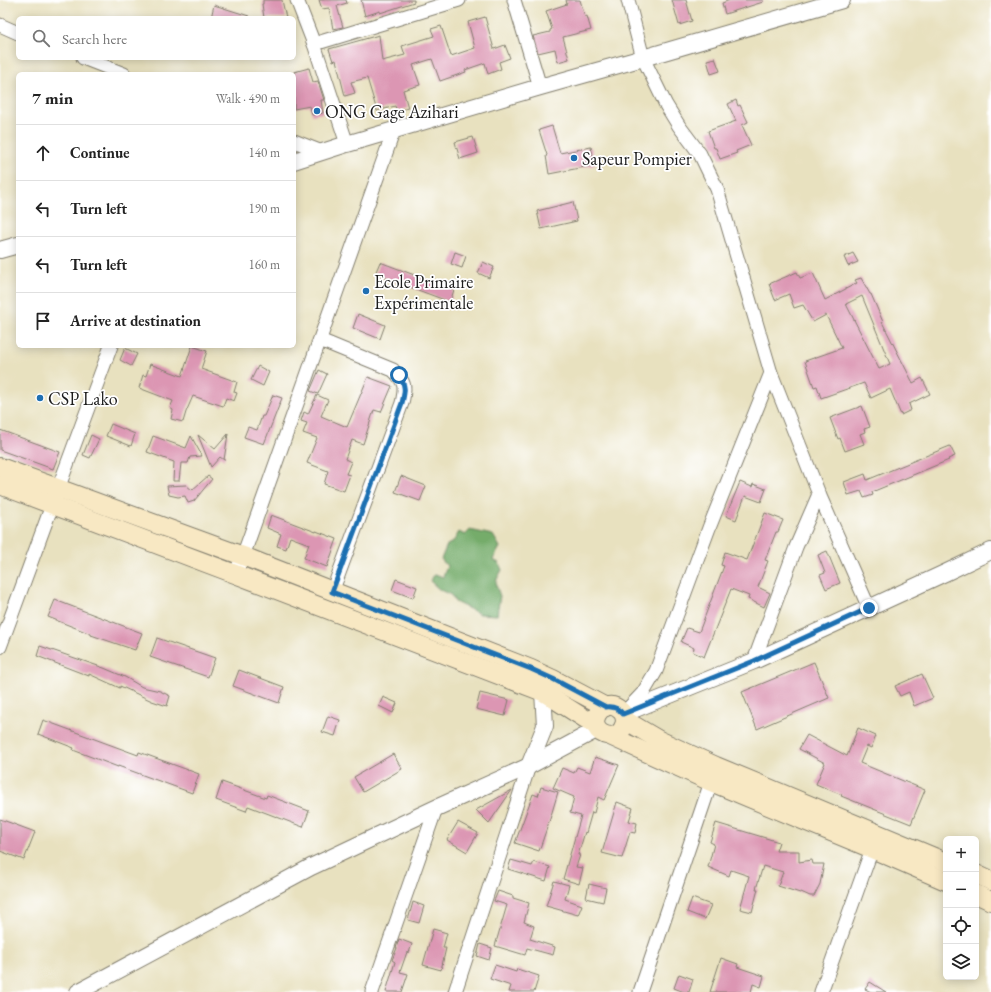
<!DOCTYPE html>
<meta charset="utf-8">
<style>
body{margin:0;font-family:"EB Garamond",serif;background:#f6f6f6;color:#222}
.controls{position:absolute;right:12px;bottom:12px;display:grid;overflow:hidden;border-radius:6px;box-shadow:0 2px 10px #0003}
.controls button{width:36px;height:36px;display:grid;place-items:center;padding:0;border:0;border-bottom:1px solid #e0e0e0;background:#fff;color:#222;font:20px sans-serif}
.stop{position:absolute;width:12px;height:12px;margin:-9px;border:3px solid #1f6fb2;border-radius:50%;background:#fff}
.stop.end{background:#1f6fb2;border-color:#fff;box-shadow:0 1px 4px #0008}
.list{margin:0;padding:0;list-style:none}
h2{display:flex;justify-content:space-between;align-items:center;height:52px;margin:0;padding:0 16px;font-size:17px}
h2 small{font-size:13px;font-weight:400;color:#767676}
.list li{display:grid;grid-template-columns:26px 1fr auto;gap:12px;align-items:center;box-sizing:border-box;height:56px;padding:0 16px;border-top:1px solid #e0e0e0}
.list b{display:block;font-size:15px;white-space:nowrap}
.list em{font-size:13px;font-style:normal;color:#767676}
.icon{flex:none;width:22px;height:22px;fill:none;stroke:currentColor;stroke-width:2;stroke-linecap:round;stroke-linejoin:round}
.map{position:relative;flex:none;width:991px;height:992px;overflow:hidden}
.search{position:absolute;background:#fff;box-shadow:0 2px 10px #0003;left:16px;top:16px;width:280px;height:44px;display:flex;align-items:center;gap:10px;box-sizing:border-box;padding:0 14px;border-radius:6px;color:#767676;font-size:15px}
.panel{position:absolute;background:#fff;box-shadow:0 2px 10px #0003;left:16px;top:72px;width:280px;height:276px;border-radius:6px}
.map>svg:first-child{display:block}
</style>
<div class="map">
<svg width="991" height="992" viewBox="0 0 991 992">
<rect width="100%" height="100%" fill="#fff"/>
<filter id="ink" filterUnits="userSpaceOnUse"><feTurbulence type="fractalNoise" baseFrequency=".025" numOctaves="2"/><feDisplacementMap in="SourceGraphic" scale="8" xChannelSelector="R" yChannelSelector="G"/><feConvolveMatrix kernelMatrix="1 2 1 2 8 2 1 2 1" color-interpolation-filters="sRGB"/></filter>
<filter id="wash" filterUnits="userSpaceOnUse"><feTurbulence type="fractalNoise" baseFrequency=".012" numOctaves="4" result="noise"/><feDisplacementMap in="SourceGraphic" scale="16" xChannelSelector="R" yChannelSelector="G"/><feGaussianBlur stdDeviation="0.9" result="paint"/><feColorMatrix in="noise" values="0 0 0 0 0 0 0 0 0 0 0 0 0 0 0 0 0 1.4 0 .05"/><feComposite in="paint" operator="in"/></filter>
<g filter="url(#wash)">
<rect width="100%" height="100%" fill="#e8e1bf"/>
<polygon fill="#74ac6b" stroke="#486444" points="470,530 493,535 500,547 493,560 499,563 502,570 497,579 496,585 500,596 497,615 480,614 455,602 451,595 440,590 430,581 435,574 443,577 447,566 441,559 447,545 453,542 459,532 465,535"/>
<g id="blocks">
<g fill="#dc96b3" fill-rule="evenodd">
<polygon points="263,0 282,0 286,18 264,18 262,4 263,4"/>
<polygon points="319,0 346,0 347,3 337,6 343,27 333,29 329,8 322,9"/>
<polygon points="361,0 414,0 414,2 380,13 380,11 365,16"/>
<polygon points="566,0 580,0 585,17 587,16 591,30 563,37 569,59 558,62 555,49 538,53 533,36 550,32 550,30 552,29 546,11 567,4"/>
<polygon points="672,0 686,0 692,21 679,25"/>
<polygon points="730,0 763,0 763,2 725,14 722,3"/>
<polygon points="214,5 249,16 248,18 211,18"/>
<polygon points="485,17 494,49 505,45 510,58 499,62 501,69 488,74 485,63 465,70 466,72 440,81 432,59 413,65 420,85 403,90 408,108 397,111 395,106 377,111 367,78 351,82 355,93 345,96 336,60 333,61 329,49 379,35 382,61 405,55 402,46 434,36 431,29 441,26 451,56 475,48 468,22"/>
<polygon points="715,58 720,71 711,74 707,60"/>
<polygon points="309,68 313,82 318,81 324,100 321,100 323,113 312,115 310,106 294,109 294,72"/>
<polygon points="736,100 738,106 740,105 748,122 742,125 751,145 736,151 737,153 720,159 716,148 714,148 708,131 736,121 728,104"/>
<polygon points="552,126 560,153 591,147 595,165 549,174 546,156 547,155 539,130"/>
<polygon points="473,137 478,153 460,159 455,142"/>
<polygon points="573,202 577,221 541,229 537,211"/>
<polygon points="455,252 466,256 462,268 451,264"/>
<polygon points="853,253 858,262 848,266 844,257"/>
<polygon points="380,262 454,290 450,302 375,274"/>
<polygon points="483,262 494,267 489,278 478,273"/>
<path d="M797,272L800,278L813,273L825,300L857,283L855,280L861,278L870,294H871L883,322H882L913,383L922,378L930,394L909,404L911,410L901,415L890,389L871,398L864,383L821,398L817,386L814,387L805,361L842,348L826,315L813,322L803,305L794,308L789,294L775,300L769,284ZM862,296L890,364L879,369L846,304Z"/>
<polygon points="358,314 385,325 380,339 353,328"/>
<polygon points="192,346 207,351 201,369 237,382 234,392 237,393 234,401 226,398 223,406 193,396 186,412 183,422 171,419 173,410 170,408 173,401 139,388 143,375 146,376 150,364 182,376"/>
<polygon points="125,348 137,354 131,366 120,360"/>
<polygon points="258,366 269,372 263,386 251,380"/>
<polygon points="319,370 327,374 318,394 310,391"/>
<polygon points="368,377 392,386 381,412 374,410 363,444 352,440 345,459 351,462 346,474 350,475 344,491 324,484 328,471 307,463 317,438 303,433 307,423 301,421 304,412 308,414 317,395 328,400 321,416 347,427"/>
<polygon points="273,395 282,398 264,444 244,437 248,427 257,430 262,416 264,416"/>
<polygon points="862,406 870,427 864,429 865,432 860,434 864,444 845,451 840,438 838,439 830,418"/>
<polygon points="111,424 135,434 131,446 106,436"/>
<polygon points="0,430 60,452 53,469 0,450"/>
<polygon points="228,434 224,460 220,457 211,467 198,435 215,449"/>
<polygon points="91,435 99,439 90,458 83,455"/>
<polygon points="153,436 186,448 191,436 202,456 190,457 188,463 181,463 179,481 173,481 174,462 147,452"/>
<polygon points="950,446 955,456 948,459 949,460 872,492 873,495 864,498 861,491 848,495 844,482 865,474 867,480"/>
<polygon points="208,476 212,479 194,501 188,503 185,496 178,497 169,495 167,486 186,485 192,490"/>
<polygon points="401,476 426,486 420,501 395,492"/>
<polygon points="740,482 752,487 753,484 766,489 761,502 745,496 736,520 726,516"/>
<polygon points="765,513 783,520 778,532 776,532 765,560 768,561 758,587 770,593 764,607 748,599 749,596 731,589 704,657 693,652 694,648 681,642 687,628 699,632 724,566 721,565 725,552 747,560"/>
<polygon points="271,515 316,532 316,531 337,539 327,567 304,558 309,544 290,537 286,549 277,546 281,534 267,528"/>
<polygon points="827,551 840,583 826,589 820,575 825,573 818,555"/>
<polygon points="396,579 417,587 413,598 392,590"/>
<polygon points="55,600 142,633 135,650 91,635 91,634 48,617"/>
<polygon points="157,638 215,658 208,677 150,657"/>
<polygon points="40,646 104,668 125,677 142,687 160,691 170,696 167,706 152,701 120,686 120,688 89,674 89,676 37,656"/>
<polygon points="814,662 829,698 757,729 742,692"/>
<polygon points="239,670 284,687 279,703 233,686"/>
<polygon points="922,674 933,698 914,706 909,692 900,696 895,686"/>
<polygon points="480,693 509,700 505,716 476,709"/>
<polygon points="383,697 397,703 393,713 379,706"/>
<polygon points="328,716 340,720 335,736 322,732"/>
<polygon points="43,720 138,755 139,752 199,774 192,793 118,766 118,767 73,750 74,748 38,734"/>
<polygon points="858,728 876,736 871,748 867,746 860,763 925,790 911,824 841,796 842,795 816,784 825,763 799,749 807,735 847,756"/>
<polygon points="393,754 402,769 363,792 354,777"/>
<polygon points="595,757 619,765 604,800 598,797 594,813 592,812 586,833 585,832 578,855 580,855 576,867 583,868 579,884 563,879 581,816 570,813 574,797 553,788 562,768 574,773 577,767 590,772"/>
<polygon points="222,782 266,798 267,795 309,811 303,827 248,806 246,811 216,800"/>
<polygon points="541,787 558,792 550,819 539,851 515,843 533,794 538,796"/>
<polygon points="512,790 489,823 476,810"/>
<polygon points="617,802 633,808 629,821 637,823 635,833 630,832 622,858 602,853"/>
<polygon points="0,819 35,832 24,860 0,851"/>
<polygon points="458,822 478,833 467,852 447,840"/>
<polygon points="716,823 779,842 776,851 799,851 799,862 812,860 813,864 824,864 820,884 814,896 810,896 801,892 800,893 778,886 783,872 763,866 756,889 758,889 752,912 740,909 749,876 731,870 729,876 708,867 714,844 710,842"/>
<polygon points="511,860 532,866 534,862 550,867 546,881 508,869"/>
<polygon points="554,881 569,885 565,899 582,905 578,915 546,906"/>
<polygon points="589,884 606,888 603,902 586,898"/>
<polygon points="498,891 513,896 513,898 529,903 524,922 534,926 530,939 555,947 553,955 527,948 525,955 495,946 507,905 494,901"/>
<polygon points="692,898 711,905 705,919 687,912"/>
<polygon points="413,902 424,906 419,923 408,920"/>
<polygon points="433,929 447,933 443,948 446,948 441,970 423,965"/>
<polygon points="399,939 412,944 409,953 407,952 400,972 408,974 402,992 386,992 395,962 392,960 397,948 396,948"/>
<polygon points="480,944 492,948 489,960 477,956"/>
<polygon points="721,958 738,964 737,967 764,976 761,987 753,984 751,992 710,992"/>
<polygon points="495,965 516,972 517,969 539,976 534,992 509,992 511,986 490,979"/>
<polygon points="679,974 693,979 689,992 684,992 674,988"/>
<polygon points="870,982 886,992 871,992 865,989"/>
</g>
</g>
</g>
<g filter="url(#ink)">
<use href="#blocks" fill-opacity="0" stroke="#827e6e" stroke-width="1"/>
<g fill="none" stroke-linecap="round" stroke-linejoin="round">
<g stroke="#827e6e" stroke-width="15">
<g id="minor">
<polyline points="297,0 314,44 347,144"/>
<polyline points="514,0 540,87"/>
<polyline points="628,0 643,58 666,105 679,126 700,154 717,189 771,373 819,494 869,608"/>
<polyline points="0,25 18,33"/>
<polyline points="314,44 459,0"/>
<polyline points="83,58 124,74"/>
<polyline points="294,141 322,152"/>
<path d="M320,340L393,370C405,382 406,386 402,403L332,592"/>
<polyline points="235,574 243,556 394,130"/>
<polyline points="0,647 58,489 111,346"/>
<polyline points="754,661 796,547 819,494"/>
<polyline points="624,713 643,693 656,671 709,528 771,373"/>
<polyline points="372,992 436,808"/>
<polyline points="455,992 529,766"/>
<polyline points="640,992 711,782"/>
<polyline points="821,992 872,849"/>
</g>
</g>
<g stroke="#827e6e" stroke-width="18">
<g id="tertiary">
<polyline points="294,161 347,144 540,87 636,60 842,0"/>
<polyline points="0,250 18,245"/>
<polyline points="623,714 754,661 947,572 991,551"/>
<polyline points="529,766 545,726 543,692"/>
<polyline points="78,992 311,867 436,808 529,766 598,729"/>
</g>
</g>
<g stroke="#827e6e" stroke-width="20">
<g id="secondary">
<polyline points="0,467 243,556 531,669 553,679 606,707"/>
<polyline points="0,485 235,574 543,692 595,725"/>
<polyline points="625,720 659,740 716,766 946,862"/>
<path d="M610,736C611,736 616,735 616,735C625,730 628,718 621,711C602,692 580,731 610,736L711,782L872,849L946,881"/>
<polyline points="976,874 991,881"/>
<polyline points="976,894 991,901"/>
</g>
</g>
<use href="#minor" stroke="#fff" stroke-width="13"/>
<use href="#tertiary" stroke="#fff" stroke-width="16"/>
<use href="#secondary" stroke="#f8e8c3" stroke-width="18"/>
</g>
</g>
<g fill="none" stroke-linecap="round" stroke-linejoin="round" filter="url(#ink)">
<path stroke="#1f6fb2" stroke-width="5" d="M399,375C406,386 405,391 402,403L332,592L531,669L553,679L606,707C613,706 618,708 623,714L754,661L869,608"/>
</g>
<g fill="#1f6fb2" stroke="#fff" stroke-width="1.5">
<circle cx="317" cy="111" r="4"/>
<circle cx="574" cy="158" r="4"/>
<circle cx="366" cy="291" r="4"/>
<circle cx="40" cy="398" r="4"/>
</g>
<g text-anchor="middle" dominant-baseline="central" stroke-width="3.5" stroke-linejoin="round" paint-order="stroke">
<g font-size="18" fill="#1c1c1c" stroke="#fff" text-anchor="start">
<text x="325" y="111">ONG Gage Azihari</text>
<text x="582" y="158">Sapeur Pompier</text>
<text x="374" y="281">Ecole Primaire<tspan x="374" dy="21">Expérimentale</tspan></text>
<text x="48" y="398">CSP Lako</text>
</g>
</g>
</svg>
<div class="controls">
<button>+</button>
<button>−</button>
<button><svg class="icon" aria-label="locate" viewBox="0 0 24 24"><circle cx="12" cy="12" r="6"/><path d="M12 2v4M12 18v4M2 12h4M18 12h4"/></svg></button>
<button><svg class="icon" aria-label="layers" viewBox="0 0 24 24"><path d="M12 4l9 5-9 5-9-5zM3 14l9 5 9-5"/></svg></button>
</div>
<div class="stop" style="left:399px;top:375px"></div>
<div class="stop end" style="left:869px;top:608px"></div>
<div class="search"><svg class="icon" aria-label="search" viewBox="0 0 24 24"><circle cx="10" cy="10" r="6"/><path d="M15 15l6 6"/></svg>Search here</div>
<section class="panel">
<h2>7 min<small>Walk · 490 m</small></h2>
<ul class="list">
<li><svg class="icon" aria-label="ahead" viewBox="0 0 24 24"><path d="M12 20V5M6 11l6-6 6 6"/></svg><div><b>Continue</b></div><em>140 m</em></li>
<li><svg class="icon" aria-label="left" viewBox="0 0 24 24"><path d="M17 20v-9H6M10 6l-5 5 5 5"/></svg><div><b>Turn left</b></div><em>190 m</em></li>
<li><svg class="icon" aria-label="left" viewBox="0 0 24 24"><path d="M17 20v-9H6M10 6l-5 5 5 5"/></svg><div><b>Turn left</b></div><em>160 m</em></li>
<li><svg class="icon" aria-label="arrive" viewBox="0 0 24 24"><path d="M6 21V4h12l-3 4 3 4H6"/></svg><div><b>Arrive at destination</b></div></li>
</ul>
</section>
</div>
